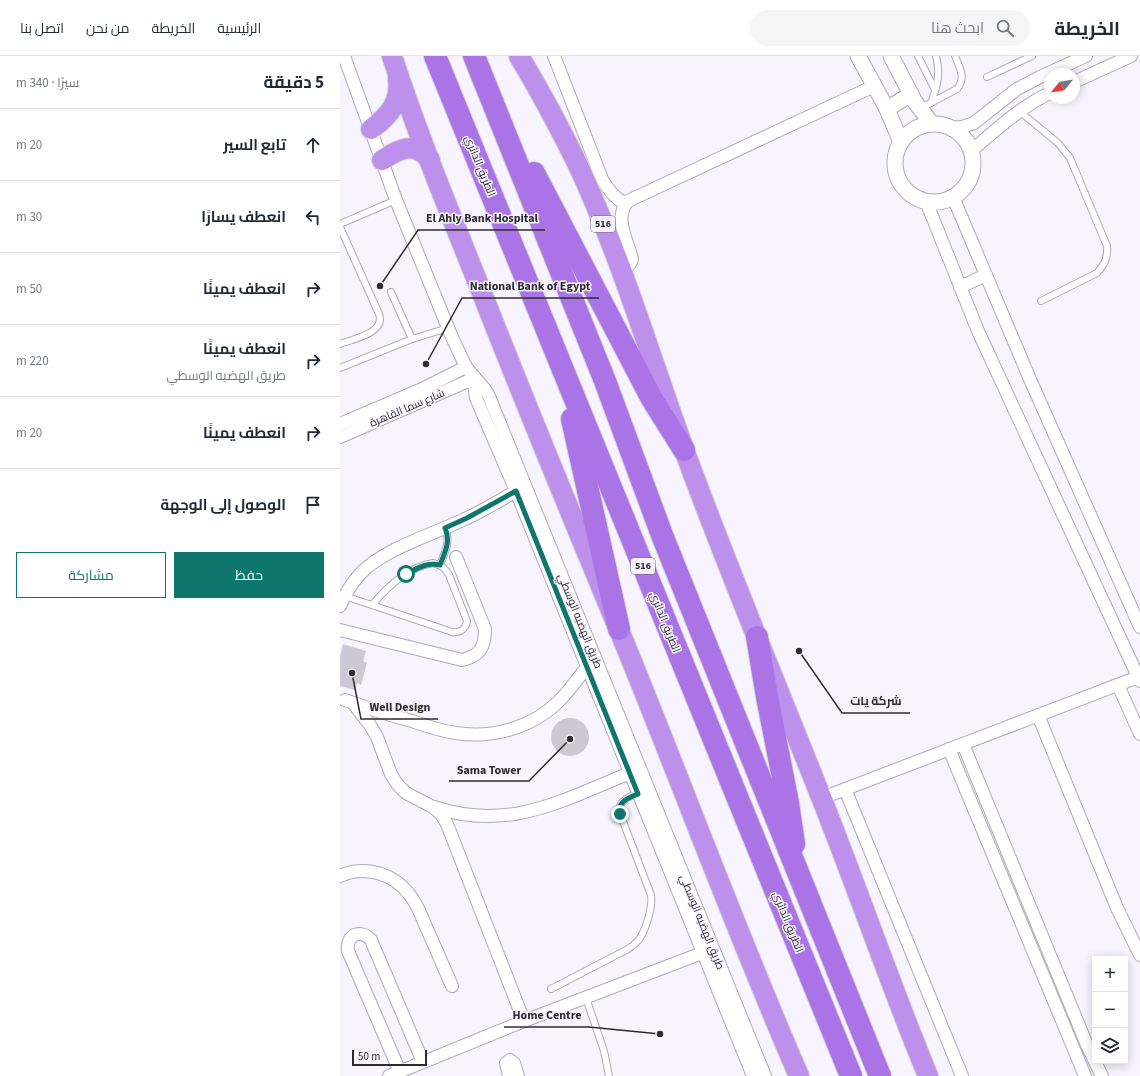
<!DOCTYPE html>
<html lang="ar">
<meta charset="utf-8">
<style>
body{margin:0;font-family:"Source Sans 3",Cairo,sans-serif;background:#f6f6f7;color:#1f2937;direction:rtl}
.controls{position:absolute;right:12px;bottom:12px;display:grid;overflow:hidden;border-radius:0px;box-shadow:0 2px 10px #0003}
.controls button{width:36px;height:36px;display:grid;place-items:center;padding:0;border:0;border-bottom:1px solid #e0e1e3;background:#fff;color:#1f2937;font:20px sans-serif}
.compass{position:absolute;left:704px;top:12px;width:36px;height:36px;border-radius:50%;background:#fff;box-shadow:0 2px 10px #0003;rotate:240deg}
.scale{position:absolute;left:12px;bottom:10px;width:75px;box-sizing:border-box;padding-left:4px;border:2px solid #2e2c30;border-top:0;font-size:11px;line-height:14px;white-space:nowrap;color:#2e2c30;-webkit-text-stroke:3px #f8f4ff;paint-order:stroke}
.stop{position:absolute;width:12px;height:12px;margin:-9px;border:3px solid #0f766e;border-radius:50%;background:#fff}
.stop.end{background:#0f766e;border-color:#fff;box-shadow:0 1px 4px #0008}
.list{margin:0;padding:0;list-style:none}
h2{display:flex;justify-content:space-between;align-items:center;height:52px;margin:0;padding:0 16px;font-size:17px}
h2 small{font-size:13px;font-weight:400;color:#747a83}
.list li{display:grid;grid-template-columns:26px 1fr auto;gap:12px;align-items:center;box-sizing:border-box;height:72px;padding:0 16px;border-top:1px solid #e0e1e3}
.list b{display:block;font-size:15px;white-space:nowrap}
.list p{margin:0;font-size:13px;white-space:nowrap;color:#747a83}
.list em{font-size:13px;font-style:normal;color:#747a83}
.actions{display:flex;gap:8px;padding:12px 16px}
.actions a{flex:1;padding:9px 0;border:1px solid #0f766e;border-radius:0px;text-align:center;font-size:14px;color:#0f766e}
.actions .main{background:#0f766e;color:#fff}
.icon{flex:none;width:22px;height:22px;fill:none;stroke:currentColor;stroke-width:2;stroke-linecap:round;stroke-linejoin:round}
.map{position:relative;flex:none;width:800px;height:1020px;overflow:hidden;direction:ltr}
header{display:flex;align-items:center;gap:24px;box-sizing:border-box;height:56px;padding:0 20px;background:#fff;border-bottom:1px solid #e0e1e3}
header strong{font-size:19px}
nav{display:flex;gap:22px;margin-inline-start:auto;font-size:14px}
.search{width:280px;height:36px;background:#f6f6f7;display:flex;align-items:center;gap:10px;box-sizing:border-box;padding:0 14px;border-radius:22px;color:#747a83;font-size:15px}
main{display:flex}
aside{flex:1;background:#fff}
.map>svg:first-child{display:block}
</style>
<header>
<strong>الخريطة</strong>
<div class="search"><svg class="icon" aria-label="search" viewBox="0 0 24 24"><circle cx="10" cy="10" r="6"/><path d="M15 15l6 6"/></svg>ابحث هنا</div>
<nav><a>الرئيسية</a><a>الخريطة</a><a>من نحن</a><a>اتصل بنا</a></nav>
</header>
<main>
<div class="map">
<svg width="800" height="1020" viewBox="0 0 800 1020">
<rect width="100%" height="100%" fill="#f8f4ff"/>
<g fill="#cdc9d4">
<polygon points="3,588 26,595 23,605 27,607 21,629 17,627 15,634 0,630 0,600"/>
<circle cx="230" cy="681" r="19"/>
</g>
<g fill="none" stroke-linecap="round" stroke-linejoin="round">
<g stroke="#aea9b4" stroke-width="8">
<g id="service">
<polyline points="578,0 595,34"/>
<polyline points="647,21 692,0"/>
<path d="M591,47C597,31 601,17 596,0"/>
<path d="M581,52L617,33C626,22 620,12 615,0"/>
<path d="M679,55L718,87L730,102L767,190C768,201 765,208 757,217L701,245"/>
<polyline points="0,168 56,144"/>
<path d="M0,171L39,258C46,277 13,283 0,288"/>
<polyline points="51,236 72,283"/>
<polyline points="0,312 72,283 108,272"/>
<path d="M93,507C101,509 105,512 109,519L127,565C126,573 120,577 112,576L32,549C47,531 69,511 93,507Z"/>
<path d="M100,509C105,496 111,485 105,472"/>
<polyline points="4,540 32,549"/>
<path d="M211,933L288,893C292,890 297,887 300,882C306,873 313,850 311,839L279,755C280,744 289,741 298,737"/>
<polyline points="246,942 264,995 269,1020"/>
</g>
</g>
<g stroke="#aea9b4" stroke-width="14">
<g id="minor">
<polyline points="4,0 56,144 111,279 126,311 135,322 144,332 148,338 425,1020"/>
<path d="M214,0L262,123C268,134 275,142 285,148"/>
<polyline points="734,26 791,0"/>
<polyline points="611,72 622,71 634,67 677,33 700,21 746,0"/>
<path d="M631,95C656,74 680,51 710,37"/>
<polyline points="613,141 689,321 800,571"/>
<polyline points="586,145 638,275 800,625"/>
<path d="M281,214L290,208L292,203C288,185 273,162 288,145L534,30"/>
<polyline points="620,231 646,219"/>
<polyline points="135,322 134,329 136,342 176,435 413,1020"/>
<polyline points="0,368 82,333 126,311"/>
<polyline points="0,381 135,322"/>
<path d="M0,550C5,538 11,528 20,518C43,493 94,478 125,463C145,454 163,442 182,432"/>
<path d="M0,574L122,604C140,600 145,591 145,573L116,501"/>
<polyline points="778,629 800,678"/>
<path d="M5,644C27,652 49,659 72,665C86,670 101,675 116,677C153,683 194,671 220,644C230,634 238,622 247,611"/>
<polyline points="13,647 30,669 37,681 51,718 57,728 66,737 93,751 101,758 107,768 184,965"/>
<polyline points="698,659 777,852 800,899"/>
<polyline points="623,688 747,989 762,1020"/>
<polyline points="609,693 745,1020"/>
<polyline points="505,733 622,1020"/>
<polyline points="482,742 798,621"/>
<path d="M94,751C169,776 223,744 290,717"/>
<path d="M0,820C24,809 53,817 69,838C77,847 81,859 86,871C95,890 103,910 112,930"/>
<path d="M60,1016L8,895C6,879 20,872 31,884L83,1006"/>
<polyline points="49,1020 184,965 370,894"/>
<polyline points="169,1020 166,1007 170,1004 174,1007 178,1020"/>
</g>
</g>
<g stroke="#aea9b4" stroke-width="17">
<g id="tertiary">
<polyline points="518,0 547,53 561,86"/>
<polyline points="551,0 575,46 592,68"/>
<polyline points="547,53 571,38"/>
<circle cx="594" cy="107" r="39"/>
</g>
</g>
<g stroke="#d5d5d6" stroke-width="22">
<g id="trunk">
<path d="M52,0C77,77 108,152 138,227C183,342 230,456 277,569C339,719 394,871 459,1020"/>
<path d="M179,0C200,35 219,70 237,107C285,209 315,318 355,423C395,530 439,635 481,741C518,834 550,928 588,1020"/>
<path d="M31,73C49,60 61,47 58,22"/>
<path d="M42,104C59,93 75,84 90,104"/>
</g>
</g>
<g stroke="#d5d5d6" stroke-width="24">
<g id="motorway">
<polyline points="95,0 511,1020"/>
<polyline points="134,0 265,325 322,479 540,1020"/>
<polyline points="194,117 312,343 344,394"/>
<polyline points="232,363 279,573"/>
<polyline points="417,581 427,641 448,747 454,788"/>
</g>
</g>
<use href="#service" stroke="#fff" stroke-width="6"/>
<use href="#minor" stroke="#fff" stroke-width="12"/>
<use href="#tertiary" stroke="#fff" stroke-width="15"/>
<use href="#trunk" stroke="#bc90eb" stroke-width="20"/>
<use href="#motorway" stroke="#ab74e6" stroke-width="22"/>
</g>
<g fill="none" stroke-linecap="round" stroke-linejoin="round">
<path stroke="#0f766e" stroke-width="5" d="M66,518C78,512 87,506 100,509C105,496 111,485 105,472L127,462L176,435L298,738C289,742 277,745 280,758"/>
</g>
<g text-anchor="middle" dominant-baseline="central" stroke-width="3" stroke-linejoin="round" paint-order="stroke">
<g fill="#f8f4ff" stroke="#6b686e" stroke-width="1">
<rect x="251" y="160" width="24" height="16" rx="3"/>
<rect x="291" y="502" width="24" height="16" rx="3"/>
</g>
<g font-size="10" font-weight="bold" fill="#2e2c30">
<text x="263" y="168">516</text>
<text x="303" y="510">516</text>
</g>
<g font-size="11" fill="#2e2c30" stroke="#f8f4ff">
<text transform="translate(140 110) rotate(68)">الطريق الدائري</text>
<text transform="translate(67 352) rotate(-23)">شارع سما القاهرة</text>
<text transform="translate(240 565) rotate(68)">طريق الهضبه الوسطي</text>
<text transform="translate(325 566) rotate(68)">الطريق الدائري</text>
<text transform="translate(362 866) rotate(68)">طريق الهضبه الوسطي</text>
<text transform="translate(448 866) rotate(68)">الطريق الدائري</text>
</g>
</g>
<path fill="none" stroke="#2e2c30" stroke-width="1.5" d="M40 230L78 174H205M86 308L122 242H259M459 595L502 657H570M12 617L21 663H98M230 683L189 725H109M320 978L249 971H164"/>
<g fill="#2e2c30" stroke="#f8f4ff" stroke-width="1.5">
<circle cx="40" cy="230" r="4"/>
<circle cx="86" cy="308" r="4"/>
<circle cx="459" cy="595" r="4"/>
<circle cx="12" cy="617" r="4"/>
<circle cx="230" cy="683" r="4"/>
<circle cx="320" cy="978" r="4"/>
</g>
<g font-size="12" text-anchor="middle" font-weight="bold" fill="#2e2c30" stroke="#f8f4ff" stroke-width="3" stroke-linejoin="round" paint-order="stroke">
<text x="142" y="166">El Ahly Bank Hospital</text>
<text x="190" y="234">National Bank of Egypt</text>
<text x="536" y="649">شركة يات</text>
<text x="60" y="655">Well Design</text>
<text x="149" y="718">Sama Tower</text>
<text x="207" y="963">Home Centre</text>
</g>
</svg>
<div class="controls">
<button>+</button>
<button>−</button>
<button><svg class="icon" aria-label="layers" viewBox="0 0 24 24"><path d="M12 4l9 5-9 5-9-5zM3 14l9 5 9-5"/></svg></button>
</div>
<svg class="compass" viewBox="-18 -18 36 36"><path d="M0-13l5 13h-10z" fill="#e53935"/><path d="M0 13l5-13h-10z" fill="#747a83"/></svg>
<div class="scale">50 m</div>
<div class="stop" style="left:66px;top:518px"></div>
<div class="stop end" style="left:280px;top:758px"></div>
</div>
<aside>
<h2>5 دقيقة<small>سيرًا · 340 m</small></h2>
<ul class="list">
<li><svg class="icon" aria-label="ahead" viewBox="0 0 24 24"><path d="M12 20V5M6 11l6-6 6 6"/></svg><div><b>تابع السير</b></div><em>20 m</em></li>
<li><svg class="icon" aria-label="left" viewBox="0 0 24 24"><path d="M17 20v-9H6M10 6l-5 5 5 5"/></svg><div><b>انعطف يسارًا</b></div><em>30 m</em></li>
<li><svg class="icon" aria-label="right" viewBox="0 0 24 24"><path d="M7 20v-9h11M14 6l5 5-5 5"/></svg><div><b>انعطف يمينًا</b></div><em>50 m</em></li>
<li><svg class="icon" aria-label="right" viewBox="0 0 24 24"><path d="M7 20v-9h11M14 6l5 5-5 5"/></svg><div><b>انعطف يمينًا</b><p>طريق الهضبه الوسطي</p></div><em>220 m</em></li>
<li><svg class="icon" aria-label="right" viewBox="0 0 24 24"><path d="M7 20v-9h11M14 6l5 5-5 5"/></svg><div><b>انعطف يمينًا</b></div><em>20 m</em></li>
<li><svg class="icon" aria-label="arrive" viewBox="0 0 24 24"><path d="M6 21V4h12l-3 4 3 4H6"/></svg><div><b>الوصول إلى الوجهة</b></div></li>
</ul>
<div class="actions"><a class="main">حفظ</a><a>مشاركة</a></div>
</aside>
</main>
